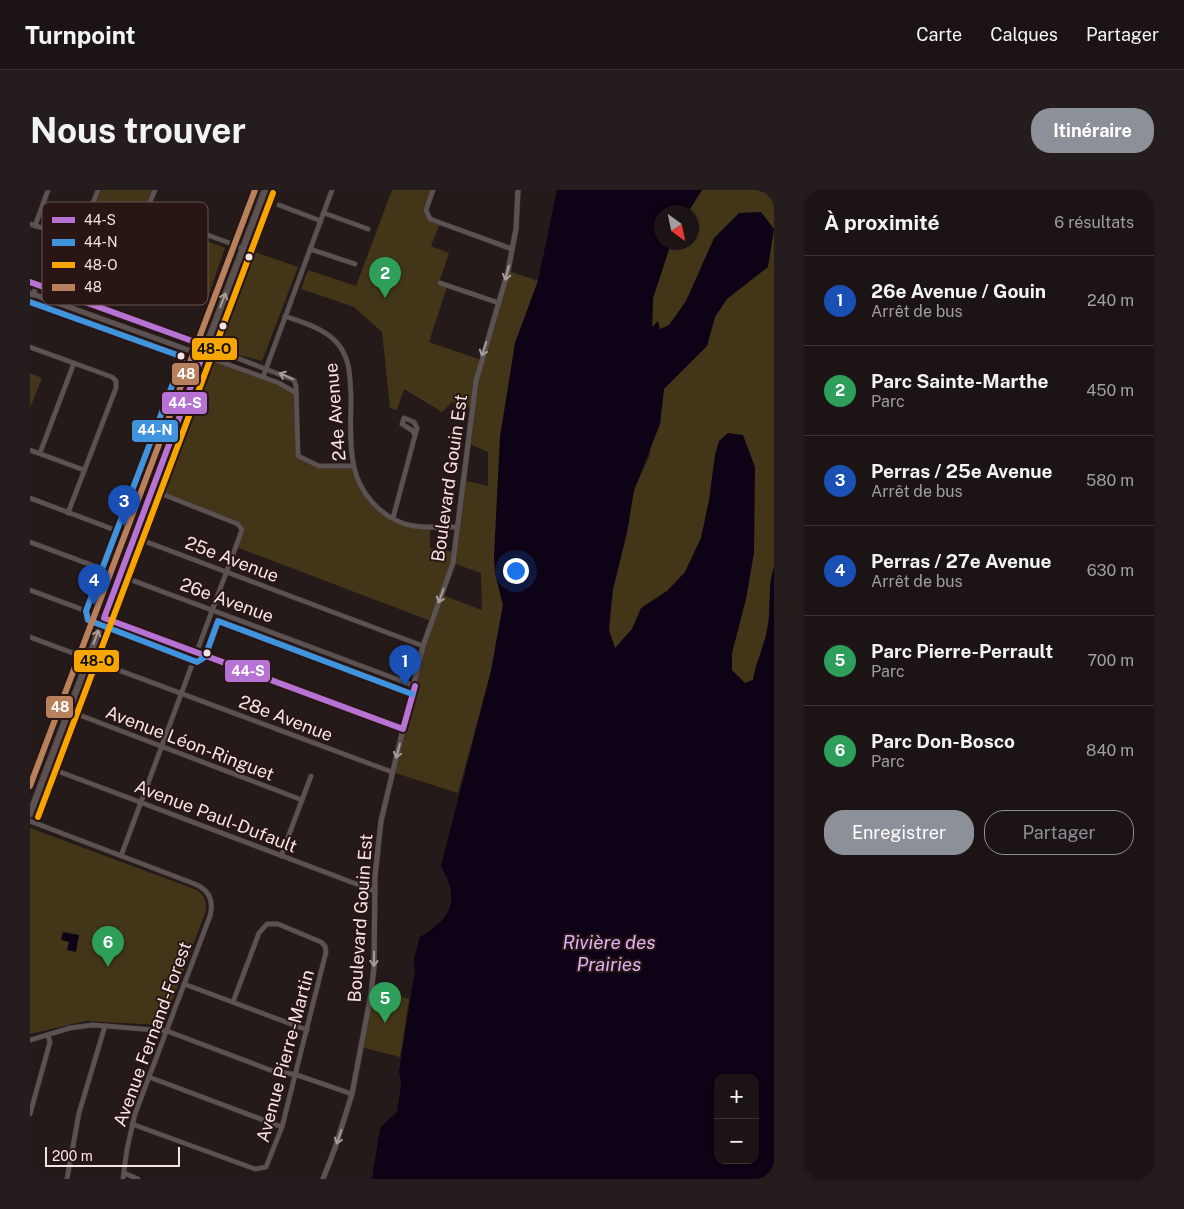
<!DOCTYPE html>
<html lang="fr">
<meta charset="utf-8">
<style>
body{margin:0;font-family:"Public Sans",sans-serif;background:#251d1d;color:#f1f3f6}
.controls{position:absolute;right:15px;bottom:15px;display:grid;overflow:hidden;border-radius:10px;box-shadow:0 1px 4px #0004}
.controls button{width:45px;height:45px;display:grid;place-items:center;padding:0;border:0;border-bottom:1px solid #3a3334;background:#1c1414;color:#f1f3f6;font:25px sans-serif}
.compass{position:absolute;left:624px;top:15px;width:45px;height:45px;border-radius:50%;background:#1c1414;box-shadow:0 1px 4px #0004;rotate:147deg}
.scale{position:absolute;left:15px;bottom:12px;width:135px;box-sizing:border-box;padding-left:5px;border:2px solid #f4e5e4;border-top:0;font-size:14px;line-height:18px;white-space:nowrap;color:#f4e5e4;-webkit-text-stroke:4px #2a1515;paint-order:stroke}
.you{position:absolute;left:485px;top:380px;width:18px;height:18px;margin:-12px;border:4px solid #fff;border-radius:50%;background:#1a73e8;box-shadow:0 0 0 8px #1a73e833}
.badge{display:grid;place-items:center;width:32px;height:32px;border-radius:50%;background:#8c9099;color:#fff;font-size:16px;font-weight:700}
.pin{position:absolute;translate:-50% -41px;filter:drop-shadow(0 1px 2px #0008)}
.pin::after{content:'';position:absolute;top:26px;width:18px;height:15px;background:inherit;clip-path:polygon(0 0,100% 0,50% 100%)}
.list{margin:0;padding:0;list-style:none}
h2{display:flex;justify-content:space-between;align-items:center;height:65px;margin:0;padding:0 20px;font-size:21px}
h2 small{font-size:16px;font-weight:400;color:#a09ea0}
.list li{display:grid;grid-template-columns:32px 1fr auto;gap:15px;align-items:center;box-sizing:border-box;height:90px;padding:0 20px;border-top:1px solid #3a3334}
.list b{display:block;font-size:19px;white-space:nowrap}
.list p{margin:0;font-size:16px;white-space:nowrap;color:#a09ea0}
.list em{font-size:16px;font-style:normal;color:#a09ea0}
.actions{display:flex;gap:10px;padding:15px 20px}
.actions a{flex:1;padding:11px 0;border:1px solid #8c9099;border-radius:20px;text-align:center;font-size:18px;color:#8c9099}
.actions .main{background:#8c9099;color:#fff}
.map{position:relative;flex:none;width:744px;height:989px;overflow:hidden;border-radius:20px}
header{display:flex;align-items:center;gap:30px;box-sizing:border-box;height:70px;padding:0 25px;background:#1c1414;border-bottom:1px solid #3a3334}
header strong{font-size:24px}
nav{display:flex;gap:28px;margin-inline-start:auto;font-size:18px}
.intro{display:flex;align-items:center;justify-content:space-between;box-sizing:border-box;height:120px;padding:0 30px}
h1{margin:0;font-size:35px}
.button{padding:12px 22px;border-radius:20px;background:#8c9099;color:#fff;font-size:18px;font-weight:700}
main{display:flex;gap:30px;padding:0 30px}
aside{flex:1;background:#1c1414;border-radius:20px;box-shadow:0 1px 4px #0004}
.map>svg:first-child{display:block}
</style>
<header>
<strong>Turnpoint</strong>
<nav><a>Carte</a><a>Calques</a><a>Partager</a></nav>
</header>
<div class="intro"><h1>Nous trouver</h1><a class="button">Itinéraire</a></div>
<main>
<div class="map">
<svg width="744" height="989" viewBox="0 0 744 989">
<rect width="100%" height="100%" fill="#251a1a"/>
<g fill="#433618" fill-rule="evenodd">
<polygon points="71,0 122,0 117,20 122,30 195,58 176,113 45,67"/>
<path d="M362,0H403L396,25L410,33L401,56L419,63L410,90V93L417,97L399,152L451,170L478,81L508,91L485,153L465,350V383L473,415L461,481L428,603L362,582L401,431L206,357L212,338L122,300L172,165L233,187L266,203L268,266L280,274L323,276C337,317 359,331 400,337V358L424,362L433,290L458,296V262L438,253L442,218L422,212L412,222L374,199L367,220L360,218L352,142L324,117L271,99L278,80L326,96ZM423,373L451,383L452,420L412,405Z"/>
<path d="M672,0H744V377C737,398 742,420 737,442C733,458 726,473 723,490L715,493L569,456L597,342L604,300L620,265L623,108L641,53L662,52V22H658Z"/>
<polygon points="213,58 268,77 232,171 176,156"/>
<polygon points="0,183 12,188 0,218"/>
<path d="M0,638L167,700C175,706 178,713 175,723L133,835L55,831L0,844Z"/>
<polygon points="342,798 379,809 370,867 331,857"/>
</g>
<g fill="#0d0216" fill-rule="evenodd">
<path d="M527,0H672L658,22H632V52L641,53L623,108L622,137L628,131L630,139L639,135L656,111L684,48L709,23L731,22L744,39L738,77L697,109L685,127L677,156L634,199L630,234L604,300L597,342L583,399L579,440L585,458L602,439L611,418L637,401L655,382L671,348L679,310L685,265L689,251L698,243L713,245L725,277L724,363L716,409L702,463V480L715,493L723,490C726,472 734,457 737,440C742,419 737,397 744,377V989H342L350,938L367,922L371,895L369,881L385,780L384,769L390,747C423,727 430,710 411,676L461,481L473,415L465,383L464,366L470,247L485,153L508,91ZM688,888H725V970H688Z"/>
<polygon points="33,742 49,745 46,762 37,760 39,752 31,750"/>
</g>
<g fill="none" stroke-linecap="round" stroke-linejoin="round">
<g stroke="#3f3636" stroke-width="5.5">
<g id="minor">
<polyline points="125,0 120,12 123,25 213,58"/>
<polyline points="403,0 396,20 400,29 482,59"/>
<polyline points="249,15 291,31"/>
<polyline points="294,23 338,39"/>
<polyline points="0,34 47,49 51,45 68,0"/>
<polyline points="5,36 18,0"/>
<polyline points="280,59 325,74"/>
<polyline points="410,93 469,113"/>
<polyline points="0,114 7,94"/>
<path d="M255,126C273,133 295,138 308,154C321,170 320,189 321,208C321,230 319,255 324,277C329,302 350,326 375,334C392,339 411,337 428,337"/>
<polyline points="176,156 264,190 266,196 268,266 289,276 323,276"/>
<polyline points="0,157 82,187 86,191 86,198 38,323"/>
<polyline points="172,165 249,193 266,203"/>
<polyline points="233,187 302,0"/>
<polyline points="0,260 54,280"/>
<polyline points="10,263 44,173"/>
<polyline points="0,308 393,456"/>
<polyline points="363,328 387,238 384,232 374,228 372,234 383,241 385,246"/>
<polyline points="0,352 385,496"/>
<polyline points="0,400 373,539"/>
<polyline points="0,447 362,582"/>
<polyline points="39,521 272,610"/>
<polyline points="17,577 345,701"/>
<path d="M0,631L165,694C179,700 184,711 180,726L105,924L97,959L93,989"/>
<polyline points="91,666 212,340 208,334 122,300"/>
<polyline points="251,666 281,586"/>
<polyline points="154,794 277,840"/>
<polyline points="0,850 40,838 63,835 137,841 240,880 267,885 322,904"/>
<polyline points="119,887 252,937"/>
<polyline points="0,924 20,852 18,845"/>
<polyline points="102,934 225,979 236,977 252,937 296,762 295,756 291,752 248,734 237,734 229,743 203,812"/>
<polyline points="94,983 108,989"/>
<polyline points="37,989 49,923 75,836"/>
</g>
</g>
<g stroke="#3f3636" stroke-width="6">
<g id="tertiary">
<polyline points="0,92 176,156"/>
<polyline points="0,103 172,165"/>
<polyline points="293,989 305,958 322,904 341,804 344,777 345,686 351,631 393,456 423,373 446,191 478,81 486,39 488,0"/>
</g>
</g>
<g stroke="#3f3636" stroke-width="8">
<g id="secondary">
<polyline points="0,596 225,0"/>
<polyline points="0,624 235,0"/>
</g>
</g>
<use href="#minor" stroke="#5c5252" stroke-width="4.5"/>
<use href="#tertiary" stroke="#5c5252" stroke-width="5"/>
<use href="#secondary" stroke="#5c5252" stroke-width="6"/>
<g stroke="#2a1515" stroke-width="10">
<polyline id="bus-1" points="0,92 176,156 74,428 373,539 385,496"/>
</g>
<g stroke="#2a1515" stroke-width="10">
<polyline id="bus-2" points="0,112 153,167 56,421 58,430 167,472 175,467 188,431 382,504"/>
</g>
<g stroke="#2a1515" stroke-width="10">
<polyline id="bus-3" points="8,627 243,3"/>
</g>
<g stroke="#2a1515" stroke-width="10">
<polyline id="bus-4" points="0,596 225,0"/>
</g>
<use href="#bus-1" stroke="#b673d3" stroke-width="6"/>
<use href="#bus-2" stroke="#4094de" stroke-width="6"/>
<use href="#bus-3" stroke="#f7a600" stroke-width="6"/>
<use href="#bus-4" stroke="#b6815c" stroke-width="6"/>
</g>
<defs><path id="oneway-shaft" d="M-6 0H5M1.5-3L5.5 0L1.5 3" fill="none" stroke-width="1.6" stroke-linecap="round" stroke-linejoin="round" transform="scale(1.25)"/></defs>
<g stroke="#a89c9b">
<use href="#oneway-shaft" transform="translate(477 83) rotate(104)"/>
<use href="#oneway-shaft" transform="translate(193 110) rotate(-69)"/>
<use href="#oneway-shaft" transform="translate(454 159) rotate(108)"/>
<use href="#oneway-shaft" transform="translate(256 186) rotate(-156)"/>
<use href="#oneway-shaft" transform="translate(411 406) rotate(110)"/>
<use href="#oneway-shaft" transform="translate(66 447) rotate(-70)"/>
<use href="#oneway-shaft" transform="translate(368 561) rotate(105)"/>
<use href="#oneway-shaft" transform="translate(344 769) rotate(91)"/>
<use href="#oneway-shaft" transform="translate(309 947) rotate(108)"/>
</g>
<g fill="#f4e5e4" stroke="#2a1515" stroke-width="2">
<circle cx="219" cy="67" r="4.5"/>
<circle cx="193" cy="136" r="4.5"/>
<circle cx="151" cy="166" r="4.5"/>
<circle cx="177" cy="463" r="4.5"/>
</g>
<g text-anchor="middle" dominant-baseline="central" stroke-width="4" stroke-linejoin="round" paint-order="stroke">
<g font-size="18" fill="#f4e5e4" stroke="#2a1515">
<text transform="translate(305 222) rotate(-95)">24e Avenue</text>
<text transform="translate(419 288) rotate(-82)">Boulevard Gouin Est</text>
<text transform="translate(202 369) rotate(21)">25e Avenue</text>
<text transform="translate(197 410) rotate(20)">26e Avenue</text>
<text transform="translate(256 528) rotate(21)">28e Avenue</text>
<text transform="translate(160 553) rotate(21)">Avenue Léon-Ringuet</text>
<text transform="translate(186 626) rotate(21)">Avenue Paul-Dufault</text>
<text transform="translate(330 728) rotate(-86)">Boulevard Gouin Est</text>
<text transform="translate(122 844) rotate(-70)">Avenue Fernand-Forest</text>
<text transform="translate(255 866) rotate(-75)">Avenue Pierre-Martin</text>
</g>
<g font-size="19" font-style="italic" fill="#dcb2f7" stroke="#2a1515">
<text x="579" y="752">Rivière des<tspan x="579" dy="22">Prairies</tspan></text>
</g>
</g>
<rect x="12" y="12" width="166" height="103" rx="8" fill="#2a1515" stroke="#675353" stroke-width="1"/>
<rect x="22" y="27" width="23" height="6" fill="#b673d3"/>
<rect x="22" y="49" width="23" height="7" fill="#4094de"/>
<rect x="22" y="72" width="23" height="6" fill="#f7a600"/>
<rect x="22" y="94" width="23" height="7" fill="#b6815c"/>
<g font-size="14" fill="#f4e5e4">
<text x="54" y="35">44-S</text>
<text x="54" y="57">44-N</text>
<text x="54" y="80">48-O</text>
<text x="54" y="102">48</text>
</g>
<g stroke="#2a1515" stroke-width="2">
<rect x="161" y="147" width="47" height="24" rx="5" fill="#f7a600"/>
<rect x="141" y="172" width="29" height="24" rx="5" fill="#b6815c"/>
<rect x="131" y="201" width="47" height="24" rx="5" fill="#b673d3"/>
<rect x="101" y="229" width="48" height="24" rx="5" fill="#4094de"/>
<rect x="43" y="459" width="47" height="24" rx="5" fill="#f7a600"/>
<rect x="194" y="469" width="47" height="24" rx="5" fill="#b673d3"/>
<rect x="15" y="505" width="29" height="24" rx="5" fill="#b6815c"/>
</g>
<g font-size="14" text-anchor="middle" font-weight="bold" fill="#fff">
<text x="156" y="189">48</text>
<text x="155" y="218">44-S</text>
<text x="125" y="245">44-N</text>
<text x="218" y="486">44-S</text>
<text x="30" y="522">48</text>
</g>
<g font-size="14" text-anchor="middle" font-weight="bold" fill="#111">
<text x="184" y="164">48-O</text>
<text x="67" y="476">48-O</text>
</g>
</svg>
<div class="controls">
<button>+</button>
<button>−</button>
</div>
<svg class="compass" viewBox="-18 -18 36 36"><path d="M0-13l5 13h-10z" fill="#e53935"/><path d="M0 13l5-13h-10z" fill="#a09ea0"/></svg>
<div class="scale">200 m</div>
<div class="you"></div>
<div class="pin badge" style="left:375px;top:496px;background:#1a4fb4">1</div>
<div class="pin badge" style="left:355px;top:108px;background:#2e9e5b">2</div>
<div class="pin badge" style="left:94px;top:336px;background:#1a4fb4">3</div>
<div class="pin badge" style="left:64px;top:415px;background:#1a4fb4">4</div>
<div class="pin badge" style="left:355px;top:833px;background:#2e9e5b">5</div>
<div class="pin badge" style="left:78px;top:777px;background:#2e9e5b">6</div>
</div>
<aside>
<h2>À proximité<small>6 résultats</small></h2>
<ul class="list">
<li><span class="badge" style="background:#1a4fb4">1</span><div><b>26e Avenue / Gouin</b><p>Arrêt de bus</p></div><em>240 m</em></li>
<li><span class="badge" style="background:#2e9e5b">2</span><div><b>Parc Sainte-Marthe</b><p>Parc</p></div><em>450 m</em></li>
<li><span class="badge" style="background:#1a4fb4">3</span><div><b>Perras / 25e Avenue</b><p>Arrêt de bus</p></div><em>580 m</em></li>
<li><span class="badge" style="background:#1a4fb4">4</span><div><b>Perras / 27e Avenue</b><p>Arrêt de bus</p></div><em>630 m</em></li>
<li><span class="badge" style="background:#2e9e5b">5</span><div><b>Parc Pierre-Perrault</b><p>Parc</p></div><em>700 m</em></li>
<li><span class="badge" style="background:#2e9e5b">6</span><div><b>Parc Don-Bosco</b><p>Parc</p></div><em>840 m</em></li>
</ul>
<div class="actions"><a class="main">Enregistrer</a><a>Partager</a></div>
</aside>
</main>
